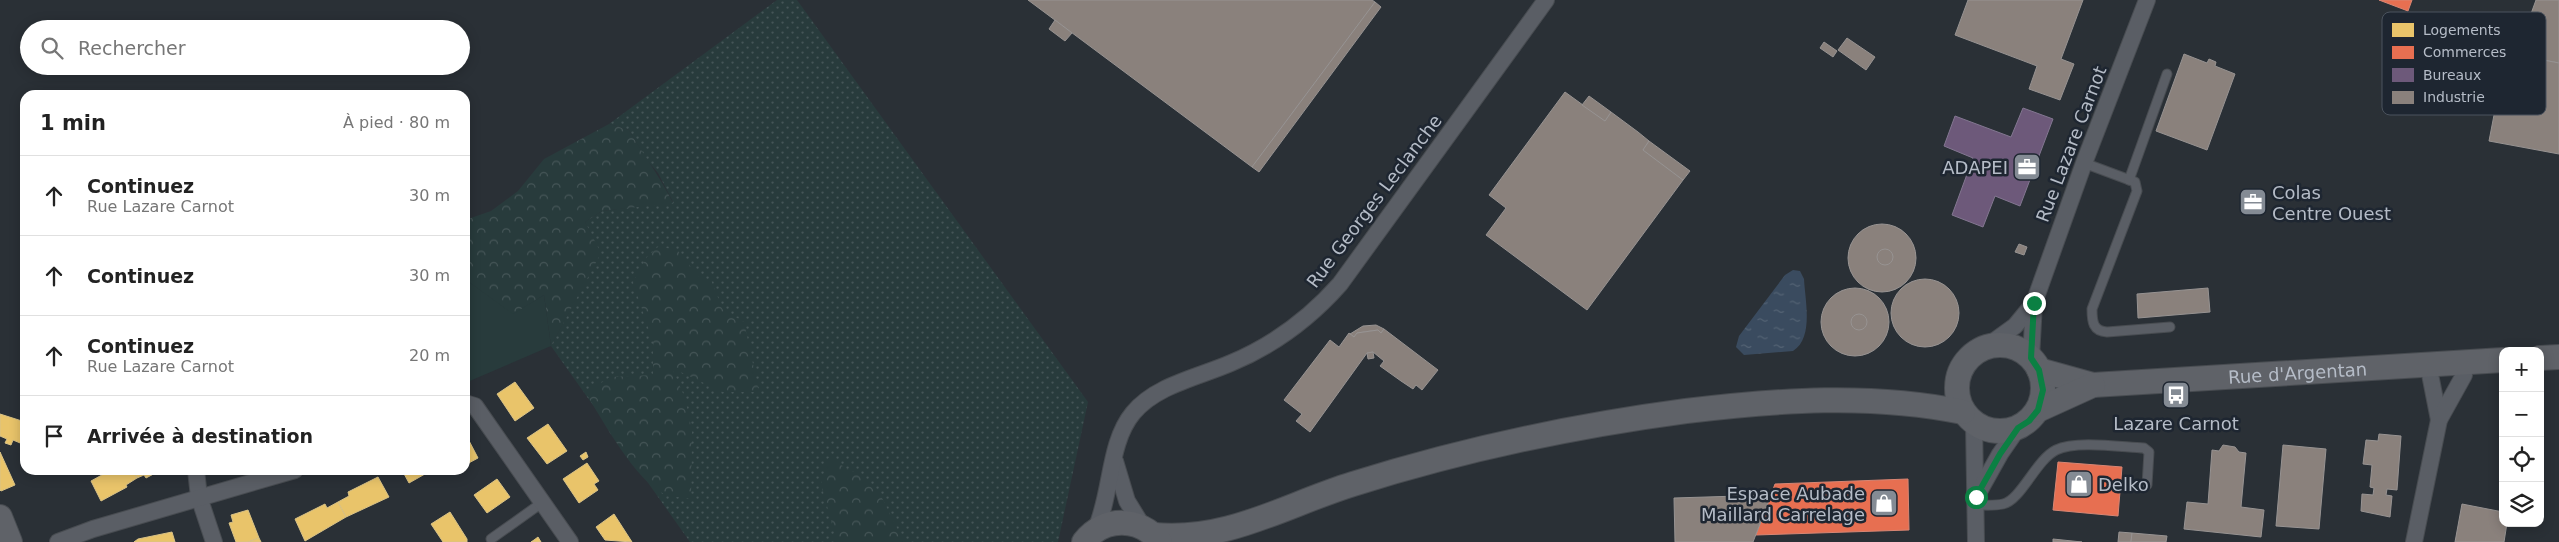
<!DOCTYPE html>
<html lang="fr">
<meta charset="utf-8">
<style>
body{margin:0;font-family:"DejaVu Sans",sans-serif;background:#f6f6f6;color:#222}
.controls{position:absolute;right:15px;bottom:15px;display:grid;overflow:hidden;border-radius:10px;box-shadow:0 2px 12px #0003}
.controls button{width:45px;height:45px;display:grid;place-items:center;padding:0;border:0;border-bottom:1px solid #e0e0e0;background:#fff;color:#222;font:25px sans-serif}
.stop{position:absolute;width:15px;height:15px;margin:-11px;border:4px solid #0b8043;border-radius:50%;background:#fff}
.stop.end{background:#0b8043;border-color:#fff;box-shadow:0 1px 5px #0008}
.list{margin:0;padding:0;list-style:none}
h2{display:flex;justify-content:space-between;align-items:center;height:65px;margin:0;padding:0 20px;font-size:21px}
h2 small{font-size:16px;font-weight:400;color:#767676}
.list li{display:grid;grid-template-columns:32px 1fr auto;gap:15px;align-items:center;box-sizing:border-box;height:80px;padding:0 20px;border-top:1px solid #e0e0e0}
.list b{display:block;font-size:19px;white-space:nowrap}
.list p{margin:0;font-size:16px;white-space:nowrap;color:#767676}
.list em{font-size:16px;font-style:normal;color:#767676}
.icon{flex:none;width:28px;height:28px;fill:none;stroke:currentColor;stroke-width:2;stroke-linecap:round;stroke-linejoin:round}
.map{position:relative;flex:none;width:2559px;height:542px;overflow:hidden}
.search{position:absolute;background:#fff;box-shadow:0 2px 12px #0003;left:20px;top:20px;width:450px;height:55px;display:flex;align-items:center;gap:12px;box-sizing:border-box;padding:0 18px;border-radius:28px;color:#767676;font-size:19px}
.panel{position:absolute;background:#fff;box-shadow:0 2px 12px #0003;left:20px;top:90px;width:450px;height:385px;border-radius:15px}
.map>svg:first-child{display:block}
</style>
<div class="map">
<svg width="2559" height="542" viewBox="0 0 2559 542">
<defs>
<pattern id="grass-dots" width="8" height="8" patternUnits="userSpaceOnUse" patternTransform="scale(1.25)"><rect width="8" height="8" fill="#283b3c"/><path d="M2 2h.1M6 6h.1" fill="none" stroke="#455557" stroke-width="1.8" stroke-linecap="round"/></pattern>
<pattern id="forest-crowns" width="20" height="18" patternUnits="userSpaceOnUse" patternTransform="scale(1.25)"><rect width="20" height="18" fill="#283b3c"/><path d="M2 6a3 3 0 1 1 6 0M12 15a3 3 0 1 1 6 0" fill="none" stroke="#455557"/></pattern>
<pattern id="water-ripples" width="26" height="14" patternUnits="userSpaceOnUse" patternTransform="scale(1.25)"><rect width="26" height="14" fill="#3a4b5f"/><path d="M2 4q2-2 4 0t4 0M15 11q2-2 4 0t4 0" fill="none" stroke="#546374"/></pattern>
</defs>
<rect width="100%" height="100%" fill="#2a3036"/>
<polygon fill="url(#grass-dots)" points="777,0 797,0 1088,402 1058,542 690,542 551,346 600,253 585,222 602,211 673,202 658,173 646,159 629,130 609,124"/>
<g fill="url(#forest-crowns)">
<path d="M609,124L629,130C643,155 660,176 673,203L602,211L585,222L601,253L551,346L544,295L513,315L465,279V220L491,211L518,191L544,159Z"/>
<path d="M659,246L678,251L700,278L711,280L723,310L744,322L759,392H723L672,368L685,398L692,431L691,499C682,497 671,497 664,494C636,481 602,420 586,393L610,377L653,375V342L633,282L647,257Z"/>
<polygon points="828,458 865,478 882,498 904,542 837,542 821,484"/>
</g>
<polygon fill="#283b3c" points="465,279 513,314 544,295 551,346 465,383"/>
<path fill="url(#water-ripples)" d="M1793,270L1800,271L1804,279C1805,300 1814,338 1793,351L1744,355L1736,347L1739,336L1785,275Z"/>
<g fill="#e9c46a" stroke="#d9c286">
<polygon points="515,382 534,408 515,421 497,394"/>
<polygon points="0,414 25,422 25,445 13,440 11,445 5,443 7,439 0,436"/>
<polygon points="548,424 567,451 547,464 527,438"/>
<polygon points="465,433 478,458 465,465"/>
<polygon points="0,452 15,485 1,491 0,490"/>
<polygon points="586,452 588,457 583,460 580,456"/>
<polygon points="587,463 599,481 594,484 598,490 579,503 563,479"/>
<polygon points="111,470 133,470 137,478 126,485 127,487 101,501 91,481"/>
<polygon points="133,470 161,470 146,478 144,475 137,478"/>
<polygon points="402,470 432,470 409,483"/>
<polygon points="378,477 389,497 346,517 338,502 349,496 348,492"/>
<polygon points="497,479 510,497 487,513 474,495"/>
<polygon points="338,502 346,517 305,541 295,519 325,504 327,508"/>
<polygon points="248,510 259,538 248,542 236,542 229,523 233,522 231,515"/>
<polygon points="450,512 467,539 467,542 443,542 431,524"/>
<polygon points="614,514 632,542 605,540 596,527"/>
<polygon points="172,532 175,542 134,542 138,539"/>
<polygon points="538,537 541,542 531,542 534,540"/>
<polygon points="259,538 261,542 248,542"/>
</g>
<g fill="#e76f51" stroke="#d88674">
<polygon points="2379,0 2412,0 2408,11"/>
<polygon points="2058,462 2122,467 2118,516 2053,510"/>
<polygon points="1908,479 1909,530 1756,535 1775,484"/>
</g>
<polygon fill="#6d597a" stroke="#837791" points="2023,108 2053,119 2020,206 1995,196 1983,227 1952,215 1973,158 1944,146 1955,116 2011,137"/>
<g fill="#8a817c" stroke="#979392">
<polygon points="1028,0 1372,0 1375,2 1252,167"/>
<polygon points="1968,0 2083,0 2061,59 2074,64 2060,100 2029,89 2037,66 1955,35"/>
<polygon points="2536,0 2559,0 2559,63 2516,55"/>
<polygon points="1375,2 1381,7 1259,172 1252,167"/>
<polygon points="1055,20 1072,33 1065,41 1049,29"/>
<polygon points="1847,38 1875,57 1866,70 1838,50"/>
<polygon points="1824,42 1837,51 1833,57 1820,48"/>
<polygon points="2506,53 2559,63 2559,154 2489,141"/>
<polygon points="2184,54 2207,63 2209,59 2216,62 2215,66 2235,74 2207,150 2156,131"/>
<polygon points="1565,92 1605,121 1611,112 1638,132 1649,141 1643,150 1683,180 1587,310 1486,235 1506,208 1489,195"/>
<polygon points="1589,96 1611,112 1605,121 1582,105"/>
<polygon points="1649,141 1690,171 1683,180 1643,150"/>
<circle cx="1882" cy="258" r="34"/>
<polygon points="2019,244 2027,247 2024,255 2015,252"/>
<circle cx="1885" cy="257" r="8"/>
<circle cx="1925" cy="313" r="34"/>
<polygon points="2208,288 2210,312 2138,318 2137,294"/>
<circle cx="1855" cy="322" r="34"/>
<circle cx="1859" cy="322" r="8"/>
<polygon points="1376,325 1384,329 1381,333 1378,330 1357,333 1354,337 1350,334 1363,326"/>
<polygon points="1384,329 1438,370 1422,390 1416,385 1413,389 1401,381 1380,366 1384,361 1373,352 1367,353 1310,432 1296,421 1302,414 1284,400 1330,340 1339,347 1349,333 1354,337 1357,333 1378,330 1381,333"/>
<polygon points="1373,352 1374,358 1368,359 1367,353"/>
<polygon points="2379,434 2401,436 2397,490 2387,489 2386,495 2392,496 2390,517 2361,511 2362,494 2373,495 2374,488 2370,487 2372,465 2363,464 2366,440 2378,441"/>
<polygon points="2223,445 2235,447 2239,452 2246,453 2241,507 2264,510 2261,537 2184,529 2187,502 2208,504 2212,450 2219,451"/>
<polygon points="2283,445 2326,449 2319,529 2276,526"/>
<polygon points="1771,495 1753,542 1675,542 1674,498"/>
<polygon points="2462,504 2503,512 2503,523 2507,523 2504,542 2455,542"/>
<polygon points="2119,532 2132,533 2131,542 2118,542"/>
<polygon points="2132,533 2167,536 2166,542 2131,542"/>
<polygon points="2053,539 2082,542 2053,542"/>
</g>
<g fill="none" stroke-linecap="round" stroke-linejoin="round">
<g stroke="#484c51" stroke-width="11">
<g id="lane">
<path d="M2084,163L2135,182L2137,191L2092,309C2092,322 2093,331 2107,332L2170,327"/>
<polyline points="2129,180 2167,74"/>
<path d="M1976,505C1984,505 1994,506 2003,504C2021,500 2036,460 2056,450C2076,440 2121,447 2144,448L2149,452L2147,485"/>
<polyline points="491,539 543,502"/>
</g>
</g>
<g stroke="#484c51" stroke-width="18">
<g id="street">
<polyline points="1986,347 2015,326 2034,303"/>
<polyline points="2031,358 2034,303 2084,163 2147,0"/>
<polyline points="2428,364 2439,420"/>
<polyline points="465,403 475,406 570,542"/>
<polyline points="1974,423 1976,542"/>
<polyline points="1115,461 1127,501 1143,527"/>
<polyline points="196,470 199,497 214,542"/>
<polyline points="1977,495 2000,454 2018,428"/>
<path d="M1095,531C1112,495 1108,443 1133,413C1156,385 1199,377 1231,363C1274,345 1309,319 1340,284L1546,0"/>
<polyline points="58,542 93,529 295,470"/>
<polyline points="2414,542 2439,420 2464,375 2462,362"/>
</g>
</g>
<g stroke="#484c51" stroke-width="26">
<g id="secondary">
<circle cx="2000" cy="388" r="43"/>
<polyline points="2540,358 2559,357"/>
<path id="s1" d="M2039,370L2093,385L2503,360"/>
<polyline points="2038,410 2093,385"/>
<polyline points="0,517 10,542"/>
<path d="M1154,535C1228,542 1285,505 1353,484C1461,450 1573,426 1686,411C1778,400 1871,393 1963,412"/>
<path d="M1084,542C1104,516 1140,517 1160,542"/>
</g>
</g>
<use href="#lane" stroke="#5a5e65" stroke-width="9"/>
<use href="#street" stroke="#5a5e65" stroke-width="16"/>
<use href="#secondary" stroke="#5f6268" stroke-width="24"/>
</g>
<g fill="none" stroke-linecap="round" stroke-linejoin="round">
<polyline stroke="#0b8043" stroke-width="6" points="1976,497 2000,454 2018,428 2029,421 2038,410 2043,390 2039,370 2031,358 2034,303"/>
</g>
<defs>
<g id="office-square" transform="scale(1.4375)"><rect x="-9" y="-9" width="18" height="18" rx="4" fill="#848b94" stroke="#1e2631"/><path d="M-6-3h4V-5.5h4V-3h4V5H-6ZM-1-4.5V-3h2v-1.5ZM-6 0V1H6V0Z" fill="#fff"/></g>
<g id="bus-square" transform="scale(1.4375)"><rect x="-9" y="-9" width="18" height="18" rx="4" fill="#848b94" stroke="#1e2631"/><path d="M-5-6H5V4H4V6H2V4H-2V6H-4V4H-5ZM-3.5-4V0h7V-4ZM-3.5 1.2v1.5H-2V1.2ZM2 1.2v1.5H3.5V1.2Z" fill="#fff"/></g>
<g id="shop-square" transform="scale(1.4375)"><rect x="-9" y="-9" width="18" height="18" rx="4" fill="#848b94" stroke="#1e2631"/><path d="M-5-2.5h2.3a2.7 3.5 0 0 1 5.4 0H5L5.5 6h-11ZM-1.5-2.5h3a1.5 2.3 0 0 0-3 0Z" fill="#fff"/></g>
</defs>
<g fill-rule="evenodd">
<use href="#office-square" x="2027" y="167"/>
<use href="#office-square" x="2253" y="202"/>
<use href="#bus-square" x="2176" y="395"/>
<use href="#shop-square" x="2079" y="484"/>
<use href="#shop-square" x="1884" y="503"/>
</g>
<g text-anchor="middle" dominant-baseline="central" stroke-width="5" stroke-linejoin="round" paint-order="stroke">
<g font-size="18" fill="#b5bcc7" stroke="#1e2631">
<text transform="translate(2071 144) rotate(-69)">Rue Lazare Carnot</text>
<text transform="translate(1374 201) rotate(-53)">Rue Georges Leclanche</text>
<text stroke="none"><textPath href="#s1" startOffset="261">Rue d'Argentan</textPath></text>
</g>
<g font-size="18" fill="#b5bcc7" stroke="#1e2631" text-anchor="end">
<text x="2008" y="167">ADAPEI</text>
<text x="2272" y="192" text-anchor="start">Colas<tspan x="2272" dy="21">Centre Ouest</tspan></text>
<text x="2176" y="423" text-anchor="middle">Lazare Carnot</text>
<text x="2098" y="484" text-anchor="start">Delko</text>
<text x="1865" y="493">Espace Aubade<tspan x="1865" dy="21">Maillard Carrelage</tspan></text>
</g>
</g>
<rect x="2382" y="12" width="164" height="103" rx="8" fill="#1e2631" stroke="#4b535e" stroke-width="1"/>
<rect x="2392" y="23" width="22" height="14" fill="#e9c46a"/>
<rect x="2392" y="46" width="22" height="13" fill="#e76f51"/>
<rect x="2392" y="68" width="22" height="14" fill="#6d597a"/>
<rect x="2392" y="91" width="22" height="13" fill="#8a817c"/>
<g font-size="14" fill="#b5bcc7">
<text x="2423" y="35">Logements</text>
<text x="2423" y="57">Commerces</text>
<text x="2423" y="80">Bureaux</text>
<text x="2423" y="102">Industrie</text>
</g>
</svg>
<div class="controls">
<button>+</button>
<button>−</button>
<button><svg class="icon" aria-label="locate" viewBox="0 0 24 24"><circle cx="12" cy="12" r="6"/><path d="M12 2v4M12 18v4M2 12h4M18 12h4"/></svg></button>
<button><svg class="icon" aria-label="layers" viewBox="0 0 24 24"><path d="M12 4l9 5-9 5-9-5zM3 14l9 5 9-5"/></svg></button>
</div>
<div class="stop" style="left:1976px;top:497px"></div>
<div class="stop end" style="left:2034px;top:303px"></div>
<div class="search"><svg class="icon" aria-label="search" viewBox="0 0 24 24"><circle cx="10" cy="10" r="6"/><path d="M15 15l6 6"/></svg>Rechercher</div>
<section class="panel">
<h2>1 min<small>À pied · 80 m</small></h2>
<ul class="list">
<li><svg class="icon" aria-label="ahead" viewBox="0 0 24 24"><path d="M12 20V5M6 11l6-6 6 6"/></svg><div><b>Continuez</b><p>Rue Lazare Carnot</p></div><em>30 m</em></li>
<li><svg class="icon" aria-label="ahead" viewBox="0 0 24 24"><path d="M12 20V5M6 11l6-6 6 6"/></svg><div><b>Continuez</b></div><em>30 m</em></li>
<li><svg class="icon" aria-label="ahead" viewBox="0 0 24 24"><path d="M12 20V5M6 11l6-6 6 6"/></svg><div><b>Continuez</b><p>Rue Lazare Carnot</p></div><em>20 m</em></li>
<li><svg class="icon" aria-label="arrive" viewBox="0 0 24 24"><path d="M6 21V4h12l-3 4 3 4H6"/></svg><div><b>Arrivée à destination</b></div></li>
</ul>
</section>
</div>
